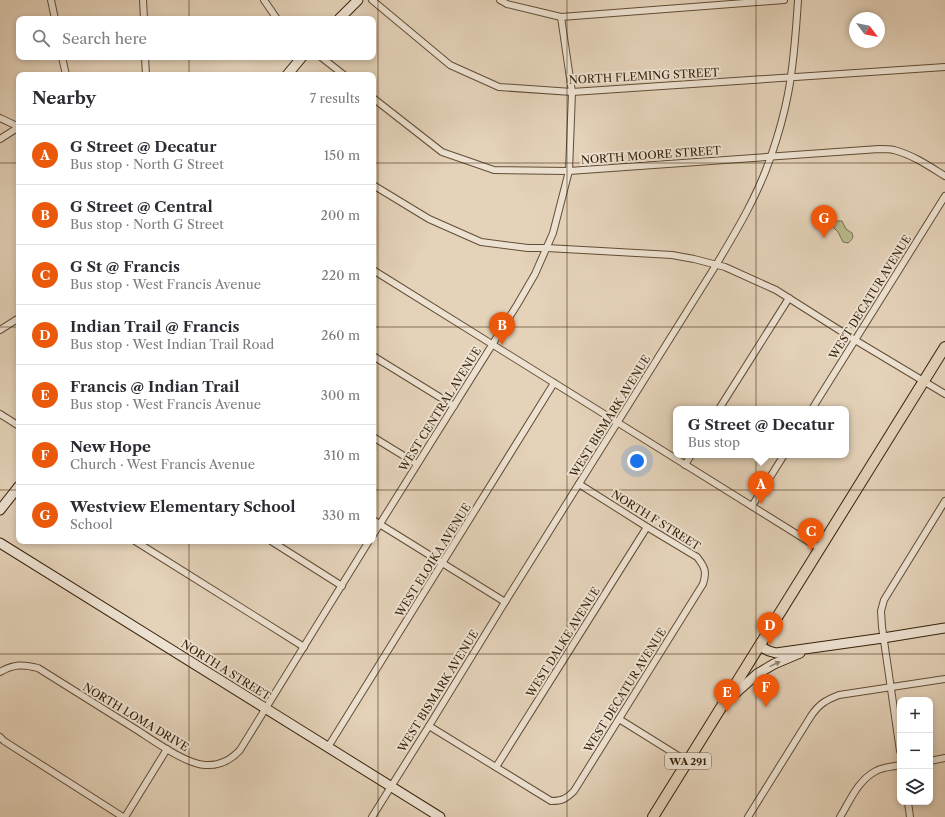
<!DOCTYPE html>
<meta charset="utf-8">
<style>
body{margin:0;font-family:"Libre Caslon Text",serif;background:#f2f2f3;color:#2b2b33}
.controls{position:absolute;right:12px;bottom:12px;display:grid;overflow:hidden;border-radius:8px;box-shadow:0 2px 6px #0003}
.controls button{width:36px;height:36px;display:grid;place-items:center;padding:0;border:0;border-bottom:1px solid #e1e1e2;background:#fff;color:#2b2b33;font:20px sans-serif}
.compass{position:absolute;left:849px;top:12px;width:36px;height:36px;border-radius:50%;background:#fff;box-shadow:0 2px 6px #0003;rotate:122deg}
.you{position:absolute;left:637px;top:461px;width:14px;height:14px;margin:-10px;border:3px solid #fff;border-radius:50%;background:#1a73e8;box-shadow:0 0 0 6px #1a73e833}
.badge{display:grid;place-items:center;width:26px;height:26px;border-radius:50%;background:#ea580c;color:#fff;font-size:13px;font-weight:700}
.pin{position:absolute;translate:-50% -33px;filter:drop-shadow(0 1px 2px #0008)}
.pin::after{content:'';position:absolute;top:21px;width:14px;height:12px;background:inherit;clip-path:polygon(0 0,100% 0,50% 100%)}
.popup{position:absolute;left:673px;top:406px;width:176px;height:52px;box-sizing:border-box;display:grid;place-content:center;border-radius:8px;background:#fff;filter:drop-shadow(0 1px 3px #0005);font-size:13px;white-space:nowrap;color:#7c7c81}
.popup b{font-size:15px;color:#2b2b33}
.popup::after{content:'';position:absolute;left:50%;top:100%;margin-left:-8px;border:8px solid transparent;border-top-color:#fff}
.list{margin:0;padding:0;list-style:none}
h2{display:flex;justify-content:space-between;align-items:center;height:52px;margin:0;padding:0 16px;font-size:17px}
h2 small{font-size:13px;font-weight:400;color:#7c7c81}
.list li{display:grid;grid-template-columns:26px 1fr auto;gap:12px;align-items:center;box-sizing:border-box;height:60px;padding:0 16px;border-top:1px solid #e1e1e2}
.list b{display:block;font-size:15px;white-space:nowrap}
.list p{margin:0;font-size:13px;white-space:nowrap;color:#7c7c81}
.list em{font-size:13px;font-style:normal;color:#7c7c81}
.icon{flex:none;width:22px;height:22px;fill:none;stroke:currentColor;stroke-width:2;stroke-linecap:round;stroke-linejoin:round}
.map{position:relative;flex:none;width:945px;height:817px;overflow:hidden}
.search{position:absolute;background:#fff;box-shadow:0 2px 6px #0003;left:16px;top:16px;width:360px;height:44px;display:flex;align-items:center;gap:10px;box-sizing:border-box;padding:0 14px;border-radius:8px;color:#7c7c81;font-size:15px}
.panel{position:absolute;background:#fff;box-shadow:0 2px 6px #0003;left:16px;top:72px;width:360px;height:472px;border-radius:8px}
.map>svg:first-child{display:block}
</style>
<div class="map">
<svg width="945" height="817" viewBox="0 0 945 817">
<rect width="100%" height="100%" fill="#e4d2b9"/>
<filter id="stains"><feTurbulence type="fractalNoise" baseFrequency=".005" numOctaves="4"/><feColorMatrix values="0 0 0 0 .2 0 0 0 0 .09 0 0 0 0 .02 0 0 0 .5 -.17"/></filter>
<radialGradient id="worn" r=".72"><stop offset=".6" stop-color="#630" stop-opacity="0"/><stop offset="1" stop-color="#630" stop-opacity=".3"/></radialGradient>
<path fill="#b7bb8d" stroke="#776e4b" d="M837,221H842L846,229L852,233C854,237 852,240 848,243L843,242L838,232L833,227L834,223Z"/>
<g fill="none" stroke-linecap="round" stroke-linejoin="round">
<g stroke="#624d35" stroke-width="8">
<g id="street">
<polyline points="51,0 55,19"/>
<polyline points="143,0 144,19"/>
<polyline points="264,0 277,19"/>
<polyline points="372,0 450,65 499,87 572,92 945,67"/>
<polyline points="500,0 507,4 561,17 784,0"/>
<polyline points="62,57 66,75"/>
<polyline points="145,57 146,75"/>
<polyline points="321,57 344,75"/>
<path d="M373,98L442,152L494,170L569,171L879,149C884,149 889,149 894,150C913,155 929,166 945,176"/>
<polyline points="0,118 19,127"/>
<polyline points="0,139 19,127"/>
<polyline points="373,185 429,219 481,242 528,248 547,248 672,255 694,259 725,267 776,290 855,340 945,394"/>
<polyline points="373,270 819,548"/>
<polyline points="0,330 19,318"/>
<polyline points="373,356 454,406"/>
<polyline points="719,409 789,298"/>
<polyline points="812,409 945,196"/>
<polyline points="0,414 19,426"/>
<polyline points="373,437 417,464"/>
<polyline points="685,465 691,455"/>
<polyline points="752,506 784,455"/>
<polyline points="373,520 505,602"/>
<polyline points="373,535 517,305 535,274 553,233 569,171 572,92 561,17"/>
<polyline points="135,541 304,647"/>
<polyline points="271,541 342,586"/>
<path d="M0,672C14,664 23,664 38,668C71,689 104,709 137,730C154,741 186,764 205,765C220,766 231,760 240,750L369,541"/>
<polyline points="619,719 688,762"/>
<path d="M429,726L551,801C562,801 566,799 574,791L703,584C707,572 705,567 697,557L647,527L579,484"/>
<polyline points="0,737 4,741 123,817"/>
<polyline points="328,747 554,383"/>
<polyline points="900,751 882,627 881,611 884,600 945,501"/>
<polyline points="930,761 945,758"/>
<polyline points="496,767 647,527"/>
<polyline points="908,802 910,817"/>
<polyline points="125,817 167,749"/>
<path d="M372,817L429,726L505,602L716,265C737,230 758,195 771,156C778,136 784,115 788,94C794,63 796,32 798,0"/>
<path d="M748,817L811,716C819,704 826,700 839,695L945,679"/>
<path d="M840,817C850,801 858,780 876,771C883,767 892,767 900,765"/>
</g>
</g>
<g stroke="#372109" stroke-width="11">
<g id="secondary">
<polyline points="339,19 358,0"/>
<polyline points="287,75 302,57"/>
<polyline points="0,510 19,486"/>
<polyline points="0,543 440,817"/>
<polyline points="759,646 769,651 776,653 883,638 945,628"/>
<polyline points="728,700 757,674 774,664 800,653"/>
</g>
</g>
<g stroke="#372109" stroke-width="12">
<polyline id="primary" points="653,817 945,347"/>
</g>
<use href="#street" stroke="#ede2d2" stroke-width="6"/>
<use href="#secondary" stroke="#ede2d2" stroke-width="9"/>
<use href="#primary" stroke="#e4d2b9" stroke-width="10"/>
</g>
<defs><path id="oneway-solid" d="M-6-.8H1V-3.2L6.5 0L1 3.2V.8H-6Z"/></defs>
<use fill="#92826e" href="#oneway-solid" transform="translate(775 664) rotate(-26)"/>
<path fill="none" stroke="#372109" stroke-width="1" stroke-opacity="0.55" d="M189,0V19M378,0V817M567,0V817M756,0V817M189,57V75M0,163H19M373,163H945M0,327H19M373,327H945M0,490H19M373,490H945M189,541V817M0,654H945"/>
<g text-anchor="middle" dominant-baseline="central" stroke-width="4" stroke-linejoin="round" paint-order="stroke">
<rect fill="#ede2d2" stroke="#6e5b45" stroke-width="1" x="665" y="753" width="46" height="16" rx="3"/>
<g font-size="10" font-weight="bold" fill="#372109">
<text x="688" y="761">WA 291</text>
</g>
<g font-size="11" fill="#372109" stroke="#ede2d2">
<text transform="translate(644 76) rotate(-3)">NORTH FLEMING STREET</text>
<text transform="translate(651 155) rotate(-4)">NORTH MOORE STREET</text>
<text transform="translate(870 297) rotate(-58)">WEST DECATUR AVENUE</text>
<text transform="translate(440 409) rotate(-58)">WEST CENTRAL AVENUE</text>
<text transform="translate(610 416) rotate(-58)">WEST BISMARK AVENUE</text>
<text transform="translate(656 520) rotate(32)">NORTH F STREET</text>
<text transform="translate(433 560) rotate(-58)">WEST ELOIKA AVENUE</text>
<text transform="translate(563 642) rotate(-58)">WEST DALKE AVENUE</text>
<text transform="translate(226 670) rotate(32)">NORTH A STREET</text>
<text transform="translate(625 690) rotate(-58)">WEST DECATUR AVENUE</text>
<text transform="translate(438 691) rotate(-58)">WEST BISMARK AVENUE</text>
<text transform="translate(136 717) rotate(31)">NORTH LOMA DRIVE</text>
</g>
</g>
<rect width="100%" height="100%" filter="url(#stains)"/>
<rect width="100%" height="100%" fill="url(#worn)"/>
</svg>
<div class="controls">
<button>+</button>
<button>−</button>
<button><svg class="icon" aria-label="layers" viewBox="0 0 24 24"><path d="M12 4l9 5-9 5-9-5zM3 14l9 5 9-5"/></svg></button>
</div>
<svg class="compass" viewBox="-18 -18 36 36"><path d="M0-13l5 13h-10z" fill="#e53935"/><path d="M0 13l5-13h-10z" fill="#7c7c81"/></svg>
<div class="you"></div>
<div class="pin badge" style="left:761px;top:504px">A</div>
<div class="popup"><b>G Street @ Decatur</b>Bus stop</div>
<div class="pin badge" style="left:502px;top:345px">B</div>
<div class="pin badge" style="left:811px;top:551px">C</div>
<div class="pin badge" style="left:770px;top:645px">D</div>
<div class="pin badge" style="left:727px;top:712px">E</div>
<div class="pin badge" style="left:766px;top:707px">F</div>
<div class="pin badge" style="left:824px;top:238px">G</div>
<div class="search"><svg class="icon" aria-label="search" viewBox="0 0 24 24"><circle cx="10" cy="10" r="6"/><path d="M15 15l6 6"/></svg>Search here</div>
<section class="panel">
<h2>Nearby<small>7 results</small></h2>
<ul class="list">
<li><span class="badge">A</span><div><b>G Street @ Decatur</b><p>Bus stop · North G Street</p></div><em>150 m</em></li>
<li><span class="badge">B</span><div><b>G Street @ Central</b><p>Bus stop · North G Street</p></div><em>200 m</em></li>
<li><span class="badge">C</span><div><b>G St @ Francis</b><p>Bus stop · West Francis Avenue</p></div><em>220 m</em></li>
<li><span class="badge">D</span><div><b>Indian Trail @ Francis</b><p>Bus stop · West Indian Trail Road</p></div><em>260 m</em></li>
<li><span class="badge">E</span><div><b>Francis @ Indian Trail</b><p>Bus stop · West Francis Avenue</p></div><em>300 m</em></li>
<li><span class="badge">F</span><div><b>New Hope</b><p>Church · West Francis Avenue</p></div><em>310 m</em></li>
<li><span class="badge">G</span><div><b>Westview Elementary School</b><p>School</p></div><em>330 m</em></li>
</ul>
</section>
</div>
